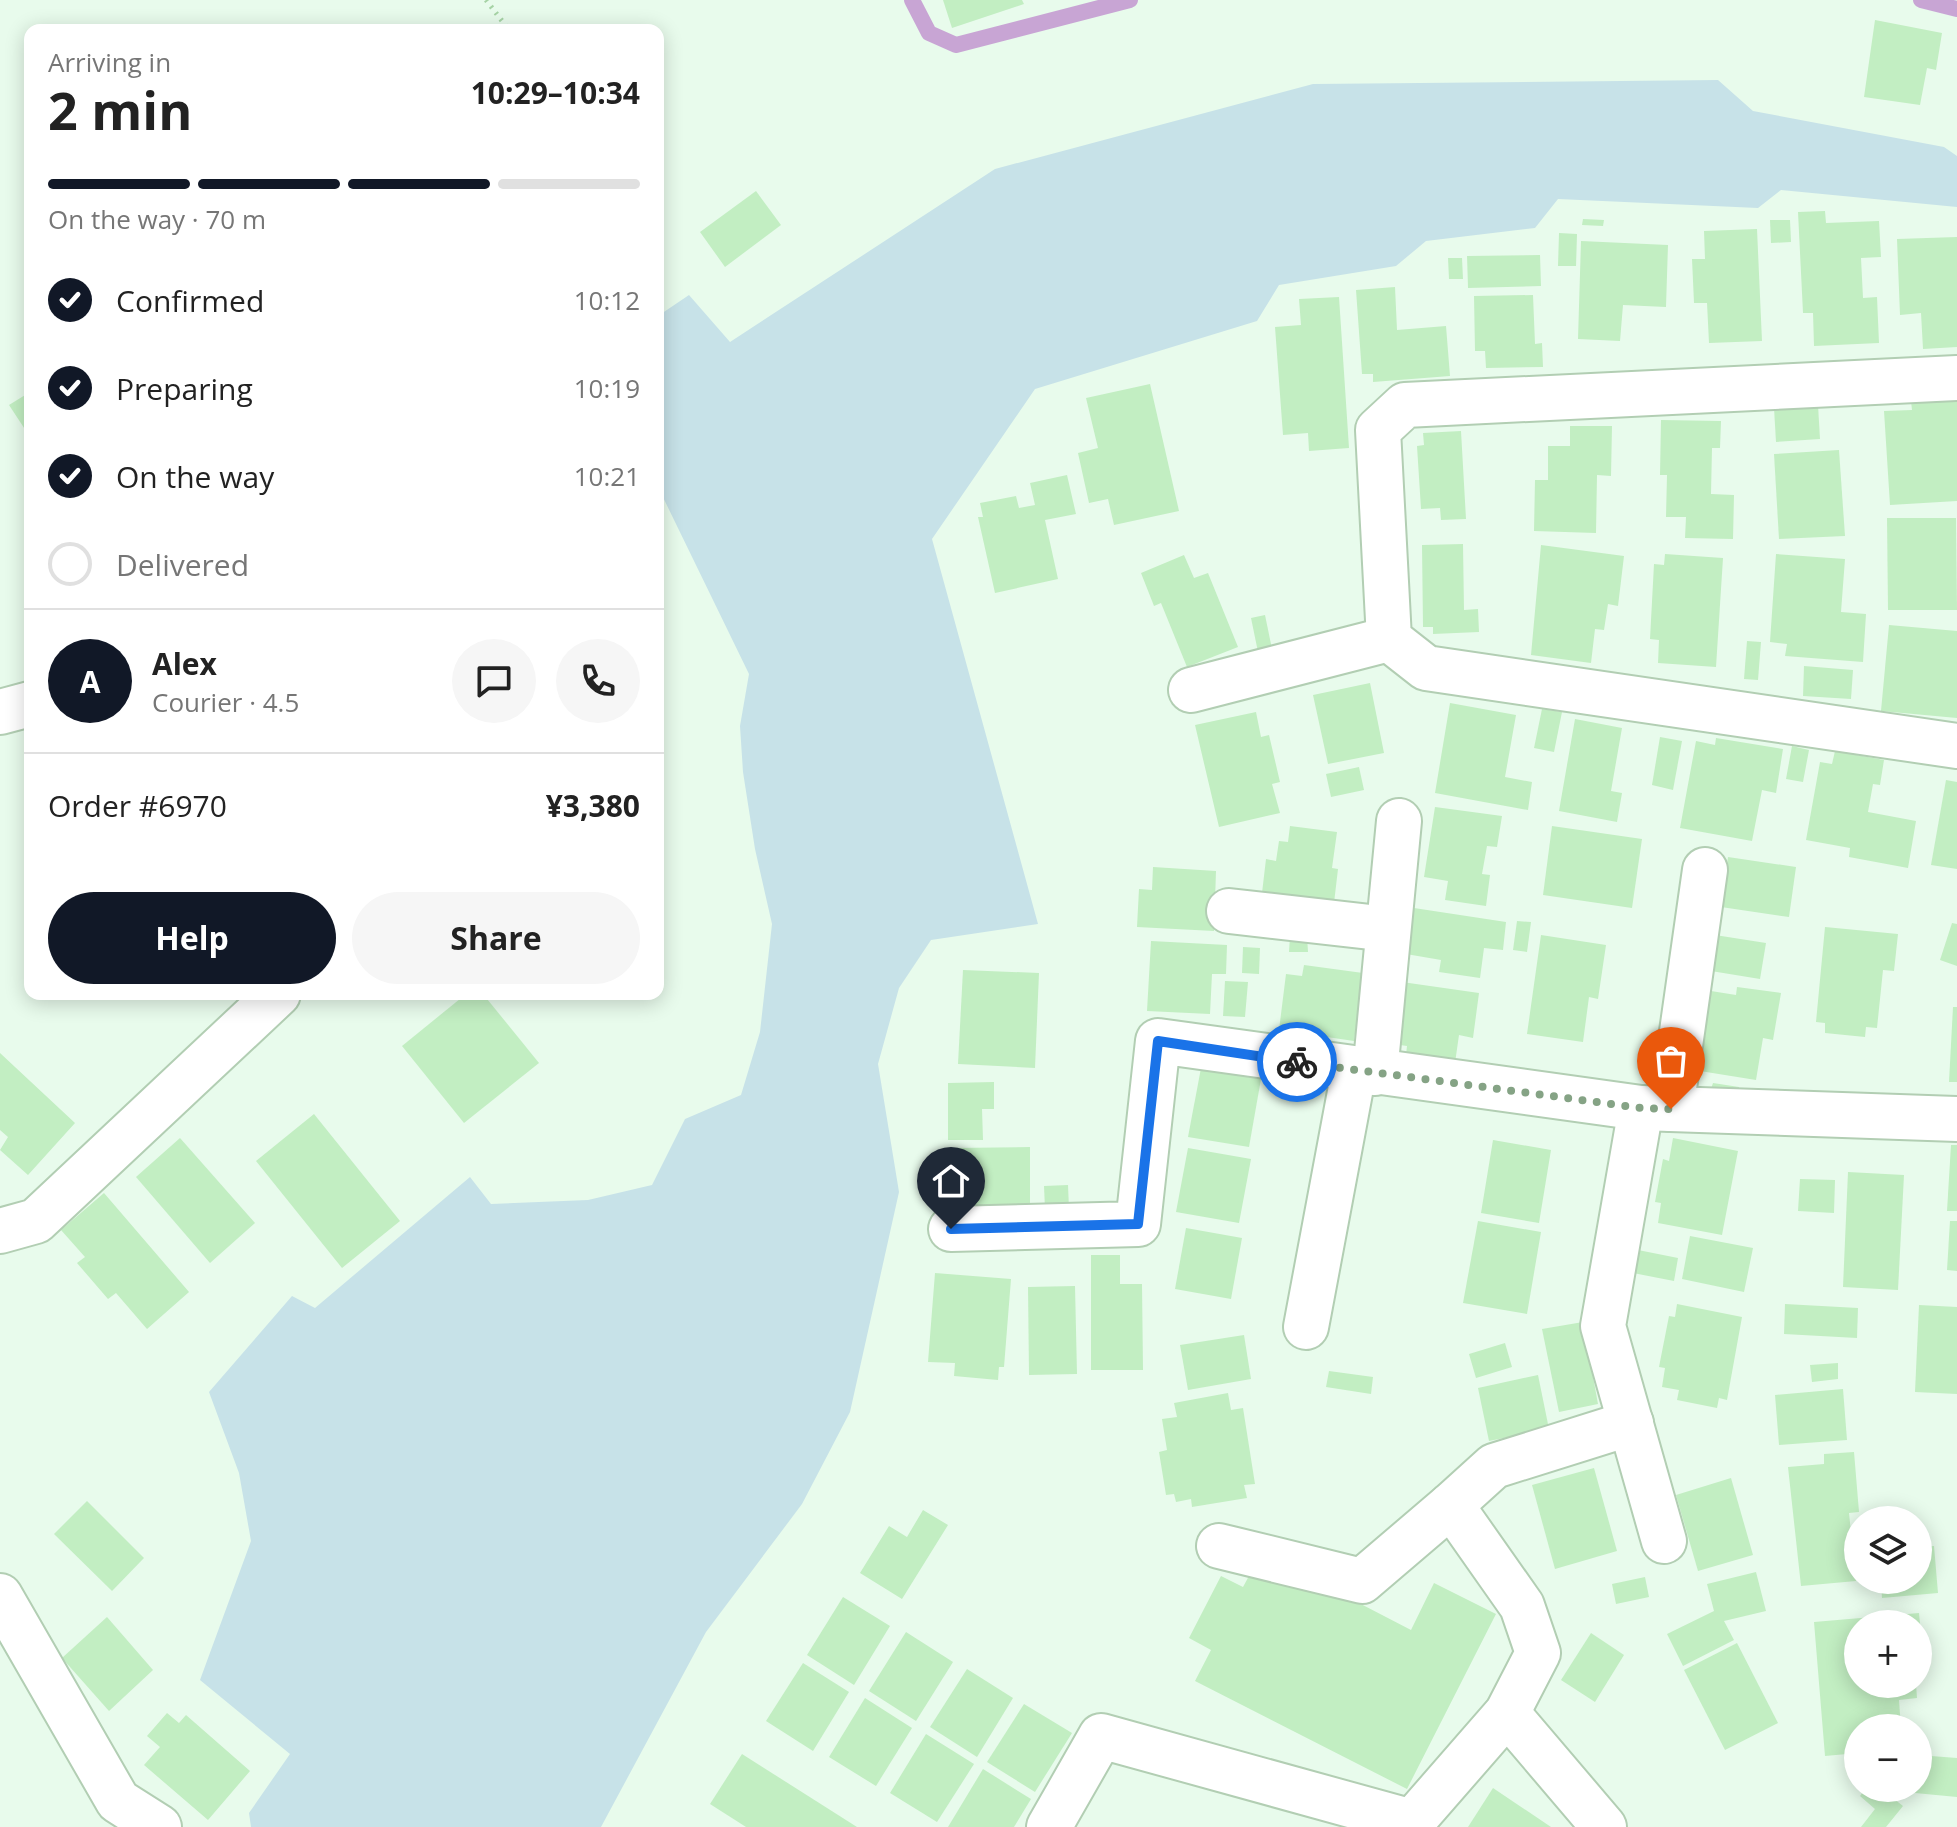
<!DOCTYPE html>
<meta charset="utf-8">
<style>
body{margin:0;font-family:"Open Sans",sans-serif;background:#f6f6f6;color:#222;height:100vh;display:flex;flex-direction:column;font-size:30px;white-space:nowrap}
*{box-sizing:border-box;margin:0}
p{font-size:26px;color:#767676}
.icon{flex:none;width:44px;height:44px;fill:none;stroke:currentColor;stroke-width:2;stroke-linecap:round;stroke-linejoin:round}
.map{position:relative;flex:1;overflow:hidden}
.panel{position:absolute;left:24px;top:24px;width:640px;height:976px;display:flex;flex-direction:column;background:#fff;border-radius:16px;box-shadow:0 4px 20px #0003}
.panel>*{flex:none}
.buttons{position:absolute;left:1844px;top:1506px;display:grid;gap:16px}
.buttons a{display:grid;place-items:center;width:88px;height:88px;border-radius:50%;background:#fff;box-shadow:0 4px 20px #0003;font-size:40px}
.pin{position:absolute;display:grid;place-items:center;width:68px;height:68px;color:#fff;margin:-82px -34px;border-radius:50% 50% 50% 0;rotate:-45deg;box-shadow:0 0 8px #0007}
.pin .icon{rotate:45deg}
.courier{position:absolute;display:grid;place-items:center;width:80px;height:80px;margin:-40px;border:6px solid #1a73e8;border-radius:50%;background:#fff;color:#222;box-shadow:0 2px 10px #0007}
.overview em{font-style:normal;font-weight:700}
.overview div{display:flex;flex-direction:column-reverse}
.overview{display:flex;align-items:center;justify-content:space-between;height:136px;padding:0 24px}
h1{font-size:52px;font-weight:700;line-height:60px}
.bar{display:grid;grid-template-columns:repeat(4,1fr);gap:12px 8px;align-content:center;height:96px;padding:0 24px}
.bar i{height:10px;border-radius:6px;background:#e0e0e0}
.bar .selected{background:#111827}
.bar p{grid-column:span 4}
.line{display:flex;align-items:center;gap:20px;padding:0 24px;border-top:2px solid #e0e0e0}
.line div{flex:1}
.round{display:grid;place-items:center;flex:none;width:84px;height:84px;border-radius:42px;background:#f6f6f6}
ol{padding:0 24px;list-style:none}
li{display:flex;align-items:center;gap:24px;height:88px}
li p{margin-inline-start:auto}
li .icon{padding:8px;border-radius:50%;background:#111827;color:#fff;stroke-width:4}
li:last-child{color:#767676}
li i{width:44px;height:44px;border:4px solid #e0e0e0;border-radius:50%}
.button{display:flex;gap:16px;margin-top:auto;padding:16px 24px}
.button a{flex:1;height:92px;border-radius:48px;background:#111827;color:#fff;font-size:32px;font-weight:700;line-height:92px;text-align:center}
.button a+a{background:#f6f6f6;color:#222}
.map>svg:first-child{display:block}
.green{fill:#c7e2e8}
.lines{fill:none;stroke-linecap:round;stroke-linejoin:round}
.stream{stroke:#c8a5d4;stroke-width:16}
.building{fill:#c2eec2}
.minor-casing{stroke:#b2ceb3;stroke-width:48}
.path{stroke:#a6d3a5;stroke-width:5;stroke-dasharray:2 6;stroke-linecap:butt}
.minor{stroke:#fff;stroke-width:44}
.done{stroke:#85a385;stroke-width:8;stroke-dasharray:0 14.4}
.route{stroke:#1a73e8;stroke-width:10}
</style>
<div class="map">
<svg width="1957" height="1827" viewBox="0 0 1957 1827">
<rect width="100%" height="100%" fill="#e8fbec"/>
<!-- green -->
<path class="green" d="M1718,80L1753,111L1944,147L1957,156V207L1781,190L1758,208L1558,199L1535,228L1426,241L1396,266L1279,285L1257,321L1035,389L932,539L1038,924L931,940L899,988L878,1064L899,1192L850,1412L802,1504L706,1632L601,1827H251L249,1813L290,1754L200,1680L251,1541L239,1473L209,1392L292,1296L315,1308L470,1177L491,1204L588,1200L652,1185L685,1119L741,1095L760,1032L772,924L755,849L743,772L740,726L749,674L658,487V316L689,295L730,342L995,169L1313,84Z"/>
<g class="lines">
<!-- stream -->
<g class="stream">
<path d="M912,0L929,33L956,45L1130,0"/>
<path d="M1921,0L1957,9"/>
</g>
</g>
<!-- building -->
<g class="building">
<path d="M943,0H1022L1024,4L952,28Z"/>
<path d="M1875,20L1942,33L1936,70L1927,68L1920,105L1864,97Z"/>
<path d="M756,191L781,225L725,267L700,232Z"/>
<path d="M1825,211L1826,223L1879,221L1881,257L1861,258L1863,298L1877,297L1879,343L1814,346L1813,313H1803L1798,212Z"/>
<path d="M1583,219L1604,220L1603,226L1582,225Z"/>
<path d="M1770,220H1790L1791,242L1771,243Z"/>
<path d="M1757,229L1762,341L1709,343L1707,303H1694L1692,259H1705L1704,231Z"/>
<path d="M1559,233L1577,234L1576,266H1558Z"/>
<path d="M1957,237V347L1923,349L1921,313L1900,315L1897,239Z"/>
<path d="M1581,241L1668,245L1666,307L1623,305L1620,341L1578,339Z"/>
<path d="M1540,255L1541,286L1468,288L1467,256Z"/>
<path d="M1448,258H1462L1463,279H1449Z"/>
<path d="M1395,287L1397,330L1446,326L1450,376L1373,382V374H1362L1356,290Z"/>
<path d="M1533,295L1535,344L1542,343L1543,367L1486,368L1485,351H1475L1474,296Z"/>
<path d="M1339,297L1349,448L1309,451L1308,433L1283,435L1275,327L1301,325L1299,299Z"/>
<path d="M1150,384L1179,511L1114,525L1108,499L1089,503L1078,453L1098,448L1086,398Z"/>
<path d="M30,392V437L9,405Z"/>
<path d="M1957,399V501L1890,505L1884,411L1912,410L1911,401Z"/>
<path d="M1818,405L1820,439L1776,442L1774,408Z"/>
<path d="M1661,420L1721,421L1720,448H1712L1711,494L1734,495L1733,539L1685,538L1686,517H1666L1667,475H1660Z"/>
<path d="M1570,426H1612L1611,476L1597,475L1596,533L1534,531L1535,480H1548V446H1570Z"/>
<path d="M1461,431L1466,519L1441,520L1440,508L1421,509L1417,446L1424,445L1423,433Z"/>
<path d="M1839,450L1845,536L1779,539L1774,454Z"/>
<path d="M1067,475L1076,514L1045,520L1058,579L995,593L978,517H983L980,503L1016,496L1019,508L1035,505L1030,483Z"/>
<path d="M1887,518H1956L1957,610H1888Z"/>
<path d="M1463,544L1464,610L1478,609L1479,632L1433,634V627H1423L1422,545Z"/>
<path d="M1541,545L1624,556L1618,606L1608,604L1604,630L1595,629L1591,663L1531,655Z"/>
<path d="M1665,554L1723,558L1716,667L1658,663L1659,640L1650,639L1654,564L1664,565Z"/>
<path d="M1776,554L1845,559L1841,612L1866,614L1863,662L1785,656L1787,644L1770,642Z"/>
<path d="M1184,555L1194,578L1208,573L1238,647L1187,667L1161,603L1154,606L1141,573Z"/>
<path d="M1265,615L1272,649L1258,652L1251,618Z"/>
<path d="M1889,625L1957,631V718L1881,711Z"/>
<path d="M1747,641L1761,642L1758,680L1744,679Z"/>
<path d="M1804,666L1853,670L1851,699L1803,696Z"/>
<path d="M1370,683L1384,753L1328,764L1313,695Z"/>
<path d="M1450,703L1516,715L1505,777L1532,782L1528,810L1435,793Z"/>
<path d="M1542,709L1562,712L1554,752L1534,748Z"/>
<path d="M1256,712L1261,737L1269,735L1280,782L1272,784L1280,813L1219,827L1195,725Z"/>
<path d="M1575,719L1622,728L1611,791L1622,793L1617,822L1559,811Z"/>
<path d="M1660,737L1682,741L1673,790L1652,785Z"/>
<path d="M1716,738L1783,749L1776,793L1762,790L1752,841L1680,828L1696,741L1715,745Z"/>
<path d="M1792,746L1809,750L1803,782L1786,779Z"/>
<path d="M1835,751L1884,760L1880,785L1873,784L1868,812L1916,821L1908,868L1849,857L1850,848L1806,840L1820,762L1832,764Z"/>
<path d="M1359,767L1364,790L1331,797L1326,774Z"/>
<path d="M1946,780L1957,782V869L1931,865Z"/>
<path d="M1435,807L1502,816L1497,847L1487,846L1482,874L1490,875L1486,906L1445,900L1448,881L1424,877Z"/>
<path d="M1290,826L1337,832L1332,868L1338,869L1334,903L1262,893L1266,859L1276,861L1279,841L1288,842Z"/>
<path d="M1552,826L1642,839L1632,908L1543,895Z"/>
<path d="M1728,857L1796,867L1789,917L1721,907Z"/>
<path d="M1153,867L1216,871L1214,931L1137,927L1139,889L1152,890Z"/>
<path d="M1414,908L1506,922L1503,950L1484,948L1480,978L1439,972L1441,960L1406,954Z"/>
<path d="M1517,921L1531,922L1527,952L1513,950Z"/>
<path d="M1952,923L1957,924V966L1940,960Z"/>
<path d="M1825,927L1898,934L1894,971L1883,970L1877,1028L1866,1027L1865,1037L1825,1033V1023L1816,1022Z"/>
<path d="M1541,935L1606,945L1598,999L1589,997L1583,1042L1527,1034Z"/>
<path d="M1715,935L1766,943L1760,979L1711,971Z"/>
<path d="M1290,936H1307L1308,952H1289Z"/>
<path d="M1151,941L1227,945L1226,974H1212L1210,1014L1147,1011Z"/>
<path d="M1243,947L1260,948L1259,974L1242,973Z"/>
<path d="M1304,965L1363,973L1354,1041L1279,1030L1286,974L1302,976Z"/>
<path d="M963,970L1039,973L1035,1068L958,1064Z"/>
<path d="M1225,981L1248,982L1245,1017L1223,1016Z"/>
<path d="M1402,982L1479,993L1473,1038L1459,1035L1455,1063L1406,1055L1407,1046L1393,1044Z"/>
<path d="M1737,987L1781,993L1773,1040L1763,1038L1756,1080L1700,1071L1711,991L1736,995Z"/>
<path d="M466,994H483L539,1063L464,1123L402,1046Z"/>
<path d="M1953,1007H1957V1082H1949Z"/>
<path d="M0,1053L75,1123L28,1175L0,1150L8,1137L0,1130Z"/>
<path d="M1201,1068L1261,1079L1249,1147L1188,1137Z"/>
<path d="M994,1082V1109H982L983,1140H948V1083Z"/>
<path d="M1713,1083L1739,1087V1093L1711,1089Z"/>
<path d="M314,1114L400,1221L342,1268L256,1161Z"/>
<path d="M180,1138L255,1223L210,1263L136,1177Z"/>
<path d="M1673,1138L1738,1151L1722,1235L1658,1223L1661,1203L1655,1202L1663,1159L1669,1161Z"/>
<path d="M1493,1140L1551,1150L1539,1223L1481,1213Z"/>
<path d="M1951,1145H1957V1211H1947Z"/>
<path d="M1030,1147V1206L954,1207L953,1148Z"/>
<path d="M1188,1148L1251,1159L1239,1223L1176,1212Z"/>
<path d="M1848,1172L1904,1175L1898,1290L1843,1287Z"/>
<path d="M1800,1179L1835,1180L1834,1213L1798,1211Z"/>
<path d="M1068,1185L1069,1209H1045L1044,1186Z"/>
<path d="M104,1193L189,1292L147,1329L116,1293L108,1299L77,1263L85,1257L61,1230Z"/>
<path d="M1478,1221L1541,1232L1527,1314L1463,1303Z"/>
<path d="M1950,1221H1957V1271L1947,1270Z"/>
<path d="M1186,1228L1242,1238L1231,1299L1175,1289Z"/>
<path d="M1690,1236L1753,1248L1744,1292L1682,1279Z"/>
<path d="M1638,1250L1678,1258L1674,1281L1633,1273Z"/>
<path d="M1091,1255H1120V1284H1142L1143,1370H1091Z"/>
<path d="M935,1273L1011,1279L1004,1367H999L998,1380L954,1376L955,1363L928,1362Z"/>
<path d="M1075,1286L1077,1374L1029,1375L1028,1287Z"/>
<path d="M1677,1304L1742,1317L1727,1400L1719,1398L1717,1408L1677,1400L1679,1390L1662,1387L1665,1368L1659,1367L1669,1316L1675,1317Z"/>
<path d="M1785,1304L1858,1308L1857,1338L1784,1334Z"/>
<path d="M1919,1305L1957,1307V1394L1915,1392Z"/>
<path d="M1583,1322L1598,1404L1559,1412L1542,1329Z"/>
<path d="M1244,1335L1251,1379L1188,1390L1180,1345Z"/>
<path d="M1505,1343L1512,1367L1476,1378L1469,1354Z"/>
<path d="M1838,1363V1379L1812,1382L1810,1365Z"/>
<path d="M1329,1371L1373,1377L1371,1394L1326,1387Z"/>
<path d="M1538,1375L1549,1429L1489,1441L1478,1388Z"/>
<path d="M1843,1389L1847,1440L1779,1445L1775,1395Z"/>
<path d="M1228,1393L1231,1410L1243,1408L1255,1484L1244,1485L1247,1498L1192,1507L1191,1499L1176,1502L1174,1494L1166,1495L1159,1452L1167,1450L1162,1419L1177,1417L1174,1403Z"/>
<path d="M1854,1452L1859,1512L1849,1513L1856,1581L1801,1586L1788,1467L1824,1464V1454Z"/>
<path d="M1594,1468L1617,1551L1555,1569L1532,1485Z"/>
<path d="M1731,1478L1753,1555L1698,1571L1676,1495Z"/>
<path d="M87,1501L144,1558L112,1591L54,1534Z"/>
<path d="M923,1510L948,1525L902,1599L860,1573L889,1526L907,1537Z"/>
<path d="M1934,1546L1938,1593L1882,1598L1881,1580H1918V1547Z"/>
<path d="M1256,1563L1303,1574L1411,1630L1434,1583L1496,1614L1407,1789L1195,1681L1211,1650L1189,1638L1221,1576L1243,1587Z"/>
<path d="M1756,1572L1766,1611L1724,1621L1734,1640L1683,1666L1667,1634L1714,1611L1707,1584Z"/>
<path d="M1645,1577L1649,1597L1616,1604L1612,1584Z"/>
<path d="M843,1597L890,1626L854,1685L807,1655Z"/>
<path d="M1919,1613L1925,1676L1918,1677V1624H1858V1684H1916L1917,1698L1899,1700L1901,1728H1858V1753L1825,1756L1814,1622Z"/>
<path d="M107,1617L153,1670L109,1711L62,1658Z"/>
<path d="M906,1632L953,1662L916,1721L869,1691Z"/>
<path d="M1591,1633L1624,1655L1595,1702L1561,1680Z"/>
<path d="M1737,1643L1778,1723L1725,1750L1684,1670Z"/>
<path d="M803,1663L849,1692L813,1751L766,1721Z"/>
<path d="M967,1669L1013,1698L977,1757L930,1727Z"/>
<path d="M865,1698L912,1728L876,1786L829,1757Z"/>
<path d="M1024,1704L1072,1733L1035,1792L987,1762Z"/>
<path d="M167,1713L179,1723L186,1715L250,1771L208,1820L144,1765L160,1747L147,1736Z"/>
<path d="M926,1734L974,1764L937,1822L890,1793Z"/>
<path d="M742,1754L857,1827H746L710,1804Z"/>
<path d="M1918,1755L1957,1758V1797L1915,1793Z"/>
<path d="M983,1769L1031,1799L1014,1827H948Z"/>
<path d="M1493,1788L1551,1827H1468Z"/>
<path d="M1866,1788H1895L1889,1795L1903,1806L1886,1827H1861L1875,1809L1860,1796Z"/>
</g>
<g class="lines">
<!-- minor casing -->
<g class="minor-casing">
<g id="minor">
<path d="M1957,378L1405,405L1378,430L1389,639L1426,668L1957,746"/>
<path d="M1191,690L1389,639"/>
<path d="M0,712L30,704"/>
<path d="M1229,911L1388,929"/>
<path d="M1375,1073L1399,821"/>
<path d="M1641,1108L1603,1326L1664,1541"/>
<path d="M1671,1109L1705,870"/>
<path d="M951,1229L1138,1224L1158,1041L1641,1108L1957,1119"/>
<path d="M0,1231L36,1221L278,994"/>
<path d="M1306,1327L1354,1071"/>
<path d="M1219,1546L1362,1581L1451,1505"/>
<path d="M0,1596L118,1801L159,1827"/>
<path d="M1507,1713L1604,1827"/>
<path d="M1049,1827L1101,1736L1412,1822L1507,1713L1538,1653L1522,1606L1451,1505L1494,1466L1631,1423"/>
</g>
</g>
<!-- path -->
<path class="path" d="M486,0L509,30"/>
<!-- minor -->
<use href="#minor" class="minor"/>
</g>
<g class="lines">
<!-- done -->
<path class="done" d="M1297,1062L1641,1108L1671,1109"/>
<!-- route -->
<path class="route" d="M951,1229L1138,1224L1158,1041L1297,1062"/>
</g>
</svg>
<div class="buttons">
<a><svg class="icon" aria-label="layers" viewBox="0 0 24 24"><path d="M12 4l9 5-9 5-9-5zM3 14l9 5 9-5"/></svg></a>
<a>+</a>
<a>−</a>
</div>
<div class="pin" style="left:1671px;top:1109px;background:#ea580c"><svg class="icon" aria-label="bag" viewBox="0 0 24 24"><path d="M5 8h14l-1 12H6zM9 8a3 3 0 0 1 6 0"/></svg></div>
<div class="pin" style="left:951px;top:1229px;background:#1f2937"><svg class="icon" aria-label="home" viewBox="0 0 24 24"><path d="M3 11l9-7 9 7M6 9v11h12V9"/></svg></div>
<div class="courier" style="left:1297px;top:1062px"><svg class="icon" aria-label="bike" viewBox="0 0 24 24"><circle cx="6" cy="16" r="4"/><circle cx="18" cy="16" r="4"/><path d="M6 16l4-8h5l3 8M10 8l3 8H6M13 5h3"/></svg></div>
<section class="panel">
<div class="overview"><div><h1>2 min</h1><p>Arriving in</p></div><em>10:29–10:34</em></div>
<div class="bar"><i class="selected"></i><i class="selected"></i><i class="selected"></i><i></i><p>On the way · 70 m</p></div>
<ol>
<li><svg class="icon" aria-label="check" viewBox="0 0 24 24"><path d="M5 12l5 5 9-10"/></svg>Confirmed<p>10:12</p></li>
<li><svg class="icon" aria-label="check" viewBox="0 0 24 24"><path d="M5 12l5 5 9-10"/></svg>Preparing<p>10:19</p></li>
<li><svg class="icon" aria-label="check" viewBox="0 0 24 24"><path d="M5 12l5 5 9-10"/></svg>On the way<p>10:21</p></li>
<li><i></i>Delivered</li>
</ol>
<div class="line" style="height:144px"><b class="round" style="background:#111827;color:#fff">A</b><div><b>Alex</b><p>Courier · 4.5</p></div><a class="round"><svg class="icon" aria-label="chat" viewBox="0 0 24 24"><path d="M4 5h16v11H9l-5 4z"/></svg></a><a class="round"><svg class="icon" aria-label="phone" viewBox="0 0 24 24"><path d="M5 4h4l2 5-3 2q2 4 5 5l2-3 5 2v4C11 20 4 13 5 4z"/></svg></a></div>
<div class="line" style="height:104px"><div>Order #6970</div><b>¥3,380</b></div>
<div class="button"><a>Help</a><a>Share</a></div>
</section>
</div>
